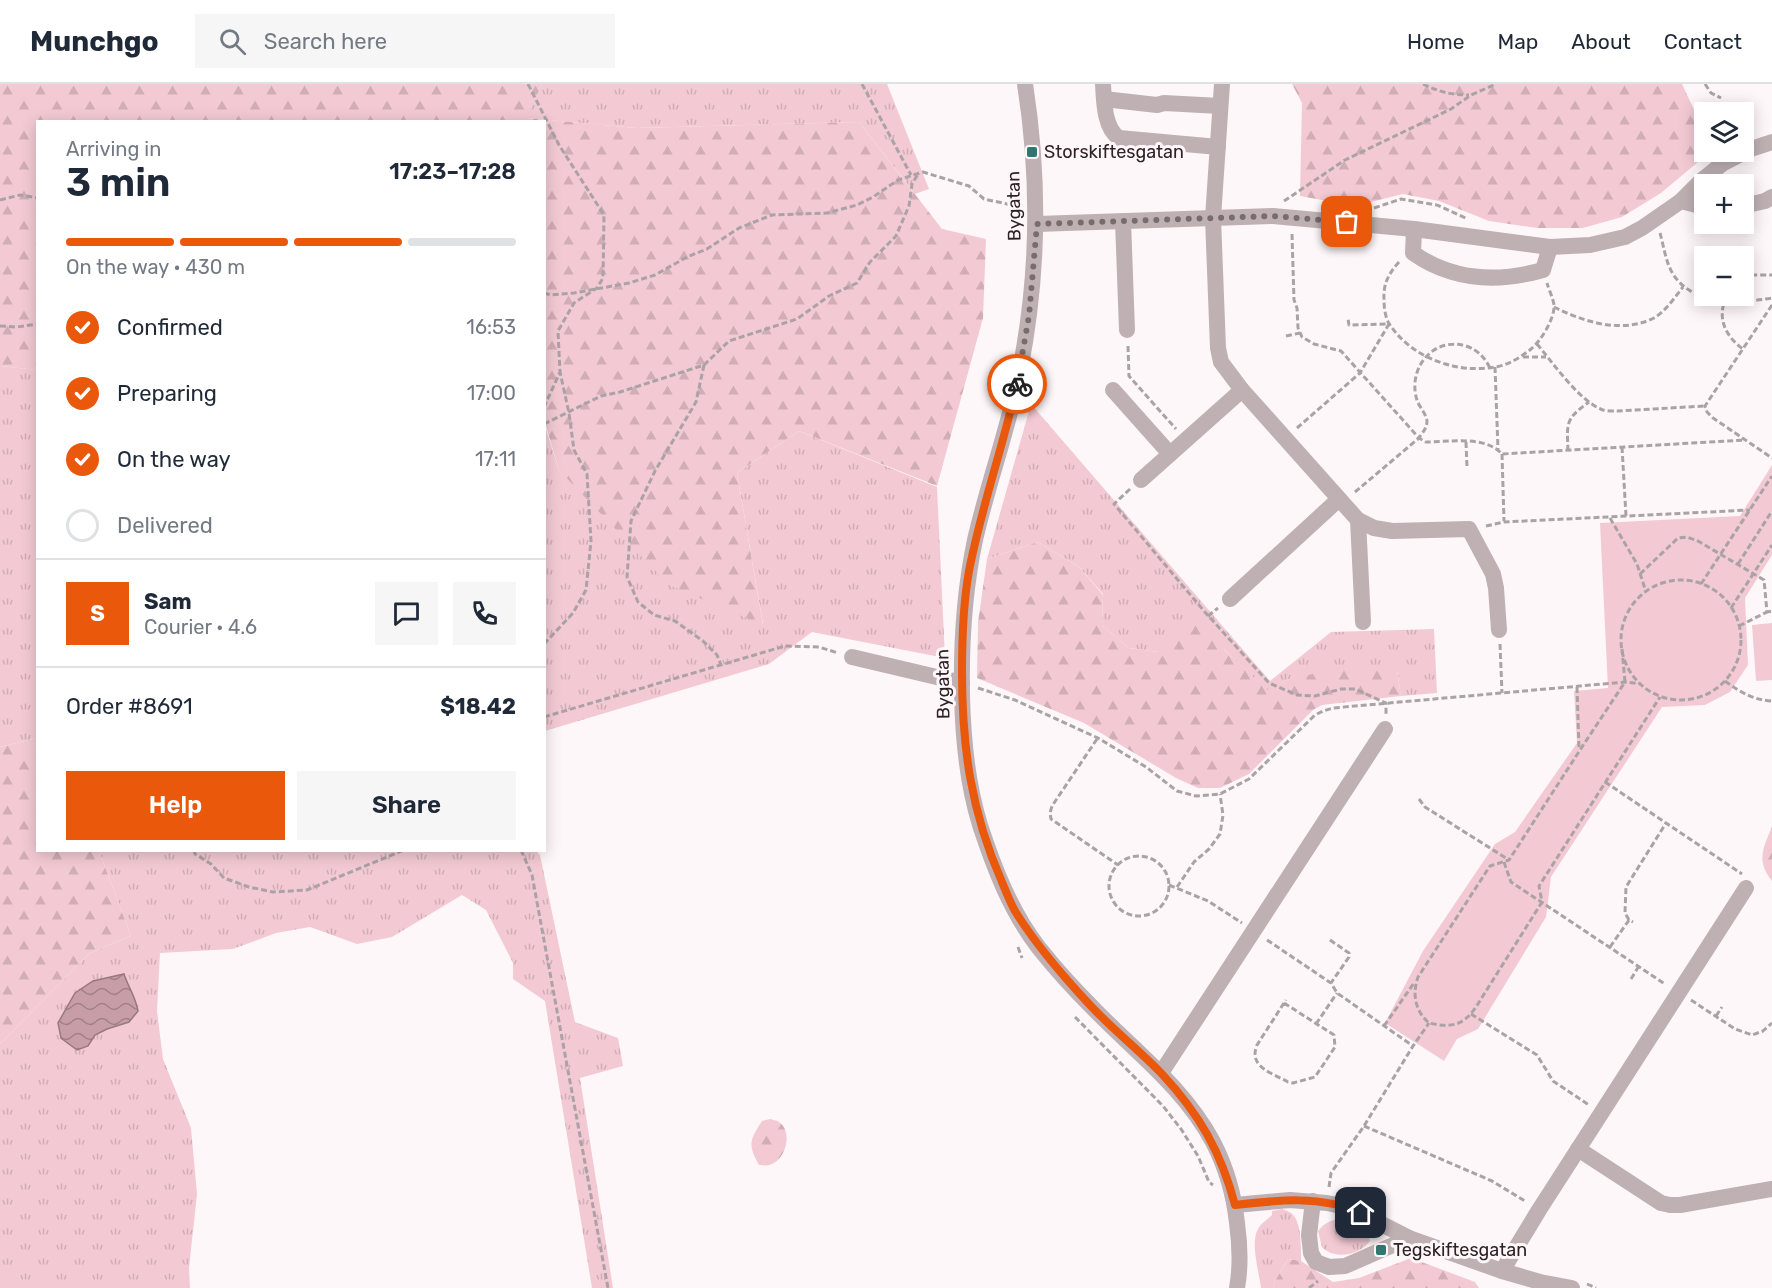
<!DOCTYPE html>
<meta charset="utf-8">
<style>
body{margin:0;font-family:Rubik,sans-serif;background:#f6f6f7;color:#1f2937;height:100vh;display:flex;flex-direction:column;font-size:22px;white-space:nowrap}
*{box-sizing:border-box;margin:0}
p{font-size:20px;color:#747a83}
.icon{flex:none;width:33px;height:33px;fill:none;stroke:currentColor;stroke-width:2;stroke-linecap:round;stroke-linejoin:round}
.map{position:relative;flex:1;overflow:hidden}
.panel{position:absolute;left:36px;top:36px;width:510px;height:732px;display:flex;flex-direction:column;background:#fff;border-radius:0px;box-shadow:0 3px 15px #0003}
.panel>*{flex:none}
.fabs{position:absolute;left:1694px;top:18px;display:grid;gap:12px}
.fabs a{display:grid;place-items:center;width:60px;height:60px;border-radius:0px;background:#fff;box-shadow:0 3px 15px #0003;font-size:30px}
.pin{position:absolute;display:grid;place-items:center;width:51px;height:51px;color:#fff;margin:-26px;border-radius:12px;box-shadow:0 3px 9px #0006}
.courier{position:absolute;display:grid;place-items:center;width:60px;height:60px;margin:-30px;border:4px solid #ea580c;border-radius:50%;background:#fff;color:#222;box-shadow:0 2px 8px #0007}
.headline em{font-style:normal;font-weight:600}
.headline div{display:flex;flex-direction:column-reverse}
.headline{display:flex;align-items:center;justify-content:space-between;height:102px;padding:0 30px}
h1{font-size:39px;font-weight:600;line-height:45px}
.bar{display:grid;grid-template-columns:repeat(4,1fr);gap:9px 6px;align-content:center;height:72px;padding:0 30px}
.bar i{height:8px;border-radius:4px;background:#e0e1e3}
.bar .active{background:#ea580c}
.bar p{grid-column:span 4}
.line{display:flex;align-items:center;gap:15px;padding:0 30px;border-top:2px solid #e0e1e3}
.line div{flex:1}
.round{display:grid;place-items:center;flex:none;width:63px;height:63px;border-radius:0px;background:#f6f6f7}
ol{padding:0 30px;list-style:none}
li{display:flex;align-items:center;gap:18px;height:66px}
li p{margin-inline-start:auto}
li .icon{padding:6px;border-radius:50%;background:#ea580c;color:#fff;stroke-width:4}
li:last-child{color:#747a83}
li i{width:33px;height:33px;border:3px solid #e0e1e3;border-radius:50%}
.primary-button{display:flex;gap:12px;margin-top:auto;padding:12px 30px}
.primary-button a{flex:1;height:69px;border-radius:0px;background:#ea580c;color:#fff;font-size:24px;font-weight:600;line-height:69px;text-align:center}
.primary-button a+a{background:#f6f6f7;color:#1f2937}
header{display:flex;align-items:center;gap:36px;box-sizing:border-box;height:84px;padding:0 30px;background:#fff;border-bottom:2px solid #e0e1e3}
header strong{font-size:28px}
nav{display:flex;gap:33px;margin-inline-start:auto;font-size:21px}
.search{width:420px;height:54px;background:#f6f6f7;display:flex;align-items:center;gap:15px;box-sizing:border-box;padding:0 21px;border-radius:0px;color:#747a83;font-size:22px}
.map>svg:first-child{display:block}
.grass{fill:url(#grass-tufts)}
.forest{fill:url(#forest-firs)}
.park{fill:#f3cad4}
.water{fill:url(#water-waves);stroke:#997981;stroke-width:1.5}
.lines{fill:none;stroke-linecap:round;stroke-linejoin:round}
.path{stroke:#aba2a5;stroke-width:3;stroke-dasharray:6 3;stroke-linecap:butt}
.minor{stroke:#bfb0b4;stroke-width:16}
.done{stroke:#776d6f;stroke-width:6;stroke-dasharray:0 10.8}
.route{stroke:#ea580c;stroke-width:8}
.poi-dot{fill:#2f7770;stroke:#fef7f9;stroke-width:2}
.labels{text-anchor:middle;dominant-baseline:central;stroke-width:6;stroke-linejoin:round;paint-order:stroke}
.poi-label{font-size:18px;fill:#2e2225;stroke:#fef7f9;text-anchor:start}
.street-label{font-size:18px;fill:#2e2225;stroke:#fef7f9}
</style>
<header>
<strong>Munchgo</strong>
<div class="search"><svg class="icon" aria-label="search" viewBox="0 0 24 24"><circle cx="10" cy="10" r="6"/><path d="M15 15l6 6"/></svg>Search here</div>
<nav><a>Home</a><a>Map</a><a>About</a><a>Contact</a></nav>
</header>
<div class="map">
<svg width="1772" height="1204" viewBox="0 0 1772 1204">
<defs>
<pattern id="grass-tufts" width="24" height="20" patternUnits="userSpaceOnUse" patternTransform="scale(1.5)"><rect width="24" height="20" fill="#f3cad4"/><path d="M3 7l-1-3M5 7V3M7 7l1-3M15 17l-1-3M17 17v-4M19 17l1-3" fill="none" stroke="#d1adb6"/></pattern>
<pattern id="forest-firs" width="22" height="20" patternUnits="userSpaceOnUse" patternTransform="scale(1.5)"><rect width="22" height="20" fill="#f3cad4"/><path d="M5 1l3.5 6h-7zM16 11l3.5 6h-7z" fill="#d1adb6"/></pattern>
<pattern id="water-waves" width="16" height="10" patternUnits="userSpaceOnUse" patternTransform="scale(1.5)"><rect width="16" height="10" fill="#c79ea8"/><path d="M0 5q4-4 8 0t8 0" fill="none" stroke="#a28089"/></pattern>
</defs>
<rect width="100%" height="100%" fill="#fef7f9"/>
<!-- grass -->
<g class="grass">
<path d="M542,0H887L929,105L915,110L859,38L637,44L525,34Z"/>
<path d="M0,282L38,286L37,654L0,663Z"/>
<path d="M1031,320L1270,597L1331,548L1434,545L1437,609L1401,612L1397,586L1289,595L1267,607L1224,565L1158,568L1129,564L1102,541L1103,510L1079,483L1038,458L987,475Z"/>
<path d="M544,339L559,386L763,540L737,389L799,347L937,403L945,574L812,548L769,580L545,647Z"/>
<path d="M99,767H536L540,771L575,938L618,954L623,982L580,994L613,1204H592L545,917L513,895V879L486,826L462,811L392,853L357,860L310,843L276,849L233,865L160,869L157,927L163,975L191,1044L197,1110L189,1184L190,1204H0V960L90,869L131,852Z"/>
<path d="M1282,1125C1285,1126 1288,1127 1291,1129C1302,1137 1301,1164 1301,1177L1288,1175L1275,1197L1273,1204H1261C1259,1188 1250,1159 1258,1145C1261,1139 1267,1136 1272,1131V1127Z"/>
<path d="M1345,1134L1366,1144L1370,1157C1359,1172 1334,1176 1322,1163L1318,1147C1325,1138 1333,1135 1345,1134Z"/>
</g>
<!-- forest -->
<g class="forest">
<path d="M0,0H542L526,34L637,44L859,38L942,145L986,155L983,234L937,402L799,347L737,389L763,541L669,501L559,386L545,339L544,38H38L37,286L0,282Z"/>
<path d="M1292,0H1682L1704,47V68H1710L1661,109L1622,133L1583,144H1537L1489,137L1439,117L1403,110L1355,122L1300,112L1302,19Z"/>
<path d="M1038,458L1079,483L1103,511L1102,541L1129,564L1158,568L1188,531L1267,606L1289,595L1350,582L1397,586L1401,612L1322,621L1313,626L1249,690L1220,704H1198L1176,694L1084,639L977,594L978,538L987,475Z"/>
<path d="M37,654L38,766L99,767L131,852L90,869L0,960V663Z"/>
<path d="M1772,743V797C1756,777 1763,764 1772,743Z"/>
<path d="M770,1035C773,1036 776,1036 779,1038C794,1048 785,1078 769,1081C766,1082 763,1081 759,1081C748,1061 749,1057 762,1037Z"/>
<path d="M1411,1174L1475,1198L1479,1204H1273L1275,1197L1288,1175L1301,1177L1333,1198L1359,1194Z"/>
</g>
<!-- park -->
<g class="park">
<path d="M1772,381V471L1745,514L1748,581L1730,608L1705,621L1662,623L1551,793L1546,833L1478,945L1457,955L1444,977L1385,939L1423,867L1495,760L1515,748L1577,659L1574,607L1608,604L1600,439L1740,432Z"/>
<path d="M1772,539V596L1756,597L1752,541Z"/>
</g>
<!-- water -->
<path class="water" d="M124,890C129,905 135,911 138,927L129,938L107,945L95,951L88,962L77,966L61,954L58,939L75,909L93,897Z"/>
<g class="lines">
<!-- path -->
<g class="path">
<path d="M528,0L559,61L604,131L603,194L597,204L574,219L558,247L560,288L544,323"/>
<path d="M862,0L911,91"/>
<path d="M1423,0C1439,8 1452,11 1469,11"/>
<path d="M1705,0L1711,9L1721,14"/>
<path d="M0,116L20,111L38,114"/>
<path d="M1284,117L1345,76L1451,25L1471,11L1496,0"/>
<path d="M1374,124L1401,115L1437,121L1468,135"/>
<path d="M1660,149C1664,163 1666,181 1675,193C1696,222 1742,219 1772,214"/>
<path d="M1292,150L1294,216L1297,224L1298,244L1302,253L1314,260L1341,267L1419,354L1426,358C1448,358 1485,351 1502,370L1745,356"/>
<path d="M1399,178C1389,189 1383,200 1384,215C1384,223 1385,234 1390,241C1412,274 1457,290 1495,283C1509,281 1521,273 1531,265C1541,257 1555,234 1554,221C1553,214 1549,206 1547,199"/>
<path d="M1743,195L1753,191H1772"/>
<path d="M544,209L551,211L574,209L629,199L655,191L687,173L707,165L739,144L772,131L827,129L857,121L873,113L898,96L923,88L969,102L984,115L1021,123"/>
<path d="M1727,212C1716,233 1725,252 1743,265"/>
<path d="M1772,221L1705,322L1707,328L1713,334L1772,374"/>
<path d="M1554,223C1584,238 1622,250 1654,234C1666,227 1675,213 1683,203"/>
<path d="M0,242L17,243L38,240"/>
<path d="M1286,252L1300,249"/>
<path d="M1537,260C1553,279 1580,318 1603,326C1607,327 1613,327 1617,327L1705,322"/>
<path d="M1128,262L1129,292L1176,345"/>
<path d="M1523,273H1546"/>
<path d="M704,281L696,318L655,387L631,437L627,493L638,518L654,531L675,537L703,557L717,571L721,581"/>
<path d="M1495,283L1498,365"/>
<path d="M544,340L601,312L620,308L704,281L729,257L797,235L829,212L857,199L870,178L896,152L909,122L912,100L918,90"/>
<path d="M1297,344L1360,289L1389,240L1349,241L1348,235"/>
<path d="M1466,358L1467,383"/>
<path d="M1622,363L1626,432"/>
<path d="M1568,367C1567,339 1565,335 1589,318"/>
<path d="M1502,370L1504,437"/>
<path d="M1130,405L1114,420L1204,527L1269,599L1297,611L1315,612L1341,605H1355L1386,619V631"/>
<path d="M1355,408L1419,354C1423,348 1427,344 1427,337C1426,329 1419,323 1417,316C1407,285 1433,252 1466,262C1478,266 1485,274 1490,284"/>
<path d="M1610,434L1637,480L1646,508"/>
<path d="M1486,442L1504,438L1750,426"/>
<path d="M1738,480L1772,427"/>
<path d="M1640,490L1678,454L1687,453L1698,457L1764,496L1767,528L1772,527"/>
<circle cx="1681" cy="556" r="60"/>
<path d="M1701,500L1772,392"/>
<path d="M1731,524L1772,461"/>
<path d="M1208,532L1218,524"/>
<path d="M1739,542L1767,528"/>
<path d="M544,560L573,529L586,506L591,457L587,390L574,366L569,329L560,288"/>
<path d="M1500,560L1502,609"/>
<path d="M1622,565L1625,598L1580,666L1509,776L1490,782L1418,893C1412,910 1415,927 1429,939C1451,944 1463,942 1476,923L1542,818L1539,802L1660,613"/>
<path d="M1725,597C1740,608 1753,616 1772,617"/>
<path d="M1577,603L1579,664"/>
<path d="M978,604L1015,616L1098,654L1146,683L1177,707L1196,712L1220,710L1249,695L1315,631L1323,627L1333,624L1625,598L1641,600"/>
<path d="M544,633L785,562L819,563L838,569"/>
<path d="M1097,655L1052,722L1050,729L1051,735L1118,781"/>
<path d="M1605,698L1742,790"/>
<path d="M1419,715L1425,723L1509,776"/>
<path d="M194,766L195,770L211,780L224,794L249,803L273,808L307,806L404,766"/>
<path d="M521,766L532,791L608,1204"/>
<circle cx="1139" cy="802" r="30"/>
<path d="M1504,778L1511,798L1665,900"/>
<path d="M1169,801L1208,817L1242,839"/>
<path d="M1177,803L1194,778L1209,765L1220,750L1223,731L1220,710"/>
<path d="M1629,836L1625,829L1626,803L1666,739"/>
<path d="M1267,856L1331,899L1337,909L1413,962"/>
<path d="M1330,856L1349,869V873L1331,899"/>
<path d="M1018,863L1022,874"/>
<path d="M1610,863L1629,836L1633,838"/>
<path d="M1631,895L1639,882"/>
<path d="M1691,916L1735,945L1752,951L1763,947L1772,939"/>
<path d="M1284,919L1334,951L1335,963L1315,993L1293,999L1288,998C1272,989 1248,983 1257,961L1284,919L1286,916"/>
<path d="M1471,930L1537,971L1553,997L1589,1021"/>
<path d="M1716,932L1722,923"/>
<path d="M1075,933L1163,1022L1181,1045L1198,1072L1209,1098L1213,1101"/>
<path d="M1316,940L1337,909"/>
<path d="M1384,942L1414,899"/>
<path d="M1364,1042L1492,1097L1525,1117"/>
<path d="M1329,1103L1331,1089L1364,1042L1413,962L1429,939"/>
<path d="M1587,1200L1596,1204"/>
<path d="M1309,1204L1318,1197"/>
</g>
<!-- minor -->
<g class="minor">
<path d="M1025,0C1040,96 1039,190 1020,286C1009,343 988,399 975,456C964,508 961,559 962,612C963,655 967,699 980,741C994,784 1011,828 1039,864C1055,884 1073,904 1091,922C1133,966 1184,1003 1213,1058C1226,1083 1234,1111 1237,1139C1240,1161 1241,1182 1237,1204"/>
<path d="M1103,0C1104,17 1104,44 1119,54L1218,63"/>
<path d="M1222,0L1213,134L1218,264L1221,278L1242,306L1358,436L1374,444L1392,447L1469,445L1493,490L1496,504L1499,546"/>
<path d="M1104,15L1157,21L1164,19L1220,22"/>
<path d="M1681,117L1704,123"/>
<path d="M1743,122L1765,117L1772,113"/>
<path d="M1123,137L1127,246"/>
<path d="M1037,140L1273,132L1414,145L1550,163L1590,161L1625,153L1642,144L1681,117L1701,97L1722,80L1751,65L1772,58"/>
<path d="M1414,145L1413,169C1453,197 1497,199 1543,186L1550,163"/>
<path d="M1113,306L1170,370"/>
<path d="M1141,396L1242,306"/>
<path d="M1358,436L1363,538"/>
<path d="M1230,515L1339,415"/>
<path d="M852,573L962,599"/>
<path d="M1161,989L1385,645"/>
<path d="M1578,1065L1661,1119L1670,1121H1680L1772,1105"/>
<path d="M1313,1117L1309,1151L1311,1169L1316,1178L1329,1183L1345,1182L1409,1154"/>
<path d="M1235,1121L1290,1116L1327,1119L1350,1124L1409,1154L1502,1187L1540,1198L1572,1204"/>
<path d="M1502,1187L1539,1126L1746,804"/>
</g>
</g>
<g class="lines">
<!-- done -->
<path class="done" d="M1017,300L1029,232L1037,140L1273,132L1347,138"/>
<!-- route -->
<path class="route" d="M1017,300C1003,363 981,424 969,487C963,520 962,554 962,588C962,663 971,728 1002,798C1006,808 1010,818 1015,827C1036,861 1062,891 1089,920C1112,945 1139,966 1162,990C1200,1031 1221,1068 1235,1121C1278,1116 1321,1111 1361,1129"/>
</g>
<!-- markers -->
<g class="poi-dot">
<rect x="1026" y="62" width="12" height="12" rx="3"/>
<rect x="1375" y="1160" width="12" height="12" rx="3"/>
</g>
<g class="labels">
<!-- poi labels -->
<g class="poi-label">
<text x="1044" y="68">Storskiftesgatan</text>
<text x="1393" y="1166">Tegskiftesgatan</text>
</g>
<!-- street labels -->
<g class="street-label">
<text transform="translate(1014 122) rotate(-91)">Bygatan</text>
<text transform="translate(943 600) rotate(-91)">Bygatan</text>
</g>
</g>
</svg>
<div class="fabs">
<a><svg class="icon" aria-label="layers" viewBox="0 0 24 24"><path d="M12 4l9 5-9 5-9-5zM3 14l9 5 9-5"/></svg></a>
<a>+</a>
<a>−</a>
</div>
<div class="pin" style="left:1347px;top:138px;background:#ea580c"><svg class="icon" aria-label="bag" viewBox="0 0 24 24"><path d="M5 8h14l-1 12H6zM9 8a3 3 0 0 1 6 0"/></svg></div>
<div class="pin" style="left:1361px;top:1129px;background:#1f2937"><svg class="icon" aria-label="home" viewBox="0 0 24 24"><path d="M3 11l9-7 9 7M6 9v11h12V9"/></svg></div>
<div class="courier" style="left:1017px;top:300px"><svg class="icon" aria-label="bike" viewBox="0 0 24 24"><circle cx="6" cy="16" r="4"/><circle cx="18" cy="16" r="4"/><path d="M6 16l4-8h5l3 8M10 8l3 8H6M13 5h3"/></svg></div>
<section class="panel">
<div class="headline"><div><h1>3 min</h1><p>Arriving in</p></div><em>17:23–17:28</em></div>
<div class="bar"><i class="active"></i><i class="active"></i><i class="active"></i><i></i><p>On the way · 430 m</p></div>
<ol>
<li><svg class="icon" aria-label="check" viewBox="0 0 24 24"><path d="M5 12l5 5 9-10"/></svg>Confirmed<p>16:53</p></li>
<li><svg class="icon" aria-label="check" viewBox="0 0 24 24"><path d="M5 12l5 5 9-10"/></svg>Preparing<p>17:00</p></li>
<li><svg class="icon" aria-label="check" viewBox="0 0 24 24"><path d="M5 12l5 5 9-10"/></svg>On the way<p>17:11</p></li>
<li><i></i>Delivered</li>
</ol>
<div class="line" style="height:108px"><b class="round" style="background:#ea580c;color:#fff">S</b><div><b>Sam</b><p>Courier · 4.6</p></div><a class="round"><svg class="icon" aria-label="chat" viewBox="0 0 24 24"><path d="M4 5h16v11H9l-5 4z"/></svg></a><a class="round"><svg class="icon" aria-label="phone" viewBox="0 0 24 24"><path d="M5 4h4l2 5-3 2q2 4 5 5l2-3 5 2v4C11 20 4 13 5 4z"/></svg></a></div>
<div class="line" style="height:78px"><div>Order #8691</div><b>$18.42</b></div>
<div class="primary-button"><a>Help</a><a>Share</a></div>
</section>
</div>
